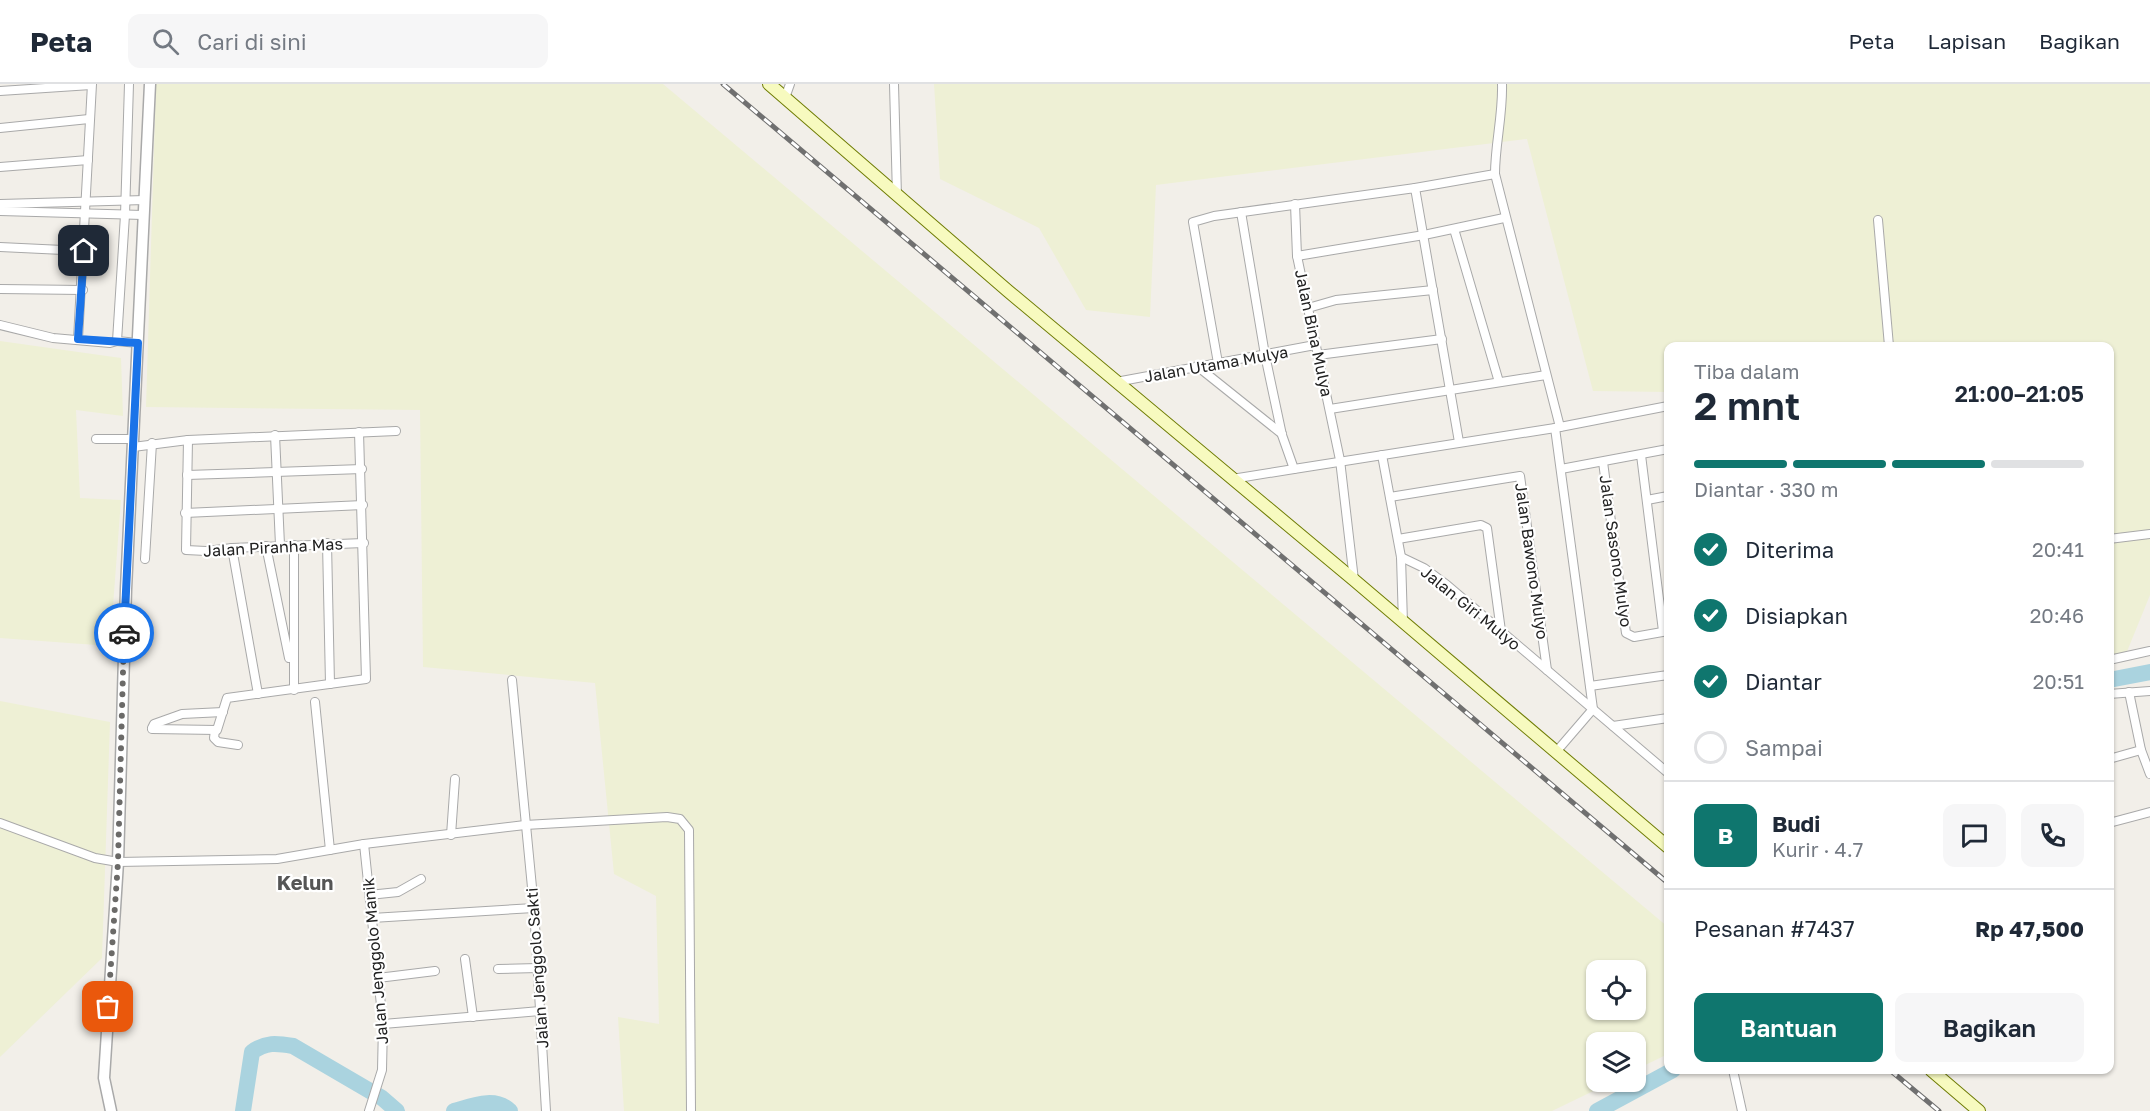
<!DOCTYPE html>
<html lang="id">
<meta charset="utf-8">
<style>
body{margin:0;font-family:"Golos Text",sans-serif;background:#f6f6f7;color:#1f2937;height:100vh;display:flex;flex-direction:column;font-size:22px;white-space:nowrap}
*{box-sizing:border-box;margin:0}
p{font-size:20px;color:#747a83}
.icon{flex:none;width:33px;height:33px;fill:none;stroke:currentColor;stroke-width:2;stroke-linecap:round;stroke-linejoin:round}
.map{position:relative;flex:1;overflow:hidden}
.drawer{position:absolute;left:1664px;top:258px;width:450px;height:732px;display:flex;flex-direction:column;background:#fff;border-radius:12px;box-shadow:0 2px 4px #0004}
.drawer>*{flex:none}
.controls{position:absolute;left:1586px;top:876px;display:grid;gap:12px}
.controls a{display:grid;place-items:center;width:60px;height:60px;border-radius:12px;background:#fff;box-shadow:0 2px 4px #0004;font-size:30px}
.pin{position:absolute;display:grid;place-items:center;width:51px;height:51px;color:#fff;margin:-26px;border-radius:12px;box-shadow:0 3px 9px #0006}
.courier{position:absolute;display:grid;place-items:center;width:60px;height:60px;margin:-30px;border:4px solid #1a73e8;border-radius:50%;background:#fff;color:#222;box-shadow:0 2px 8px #0007}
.headline em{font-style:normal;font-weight:600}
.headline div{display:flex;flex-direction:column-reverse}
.headline{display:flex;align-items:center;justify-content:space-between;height:102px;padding:0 30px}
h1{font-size:39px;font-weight:600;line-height:45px}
.bar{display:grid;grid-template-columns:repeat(4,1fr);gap:9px 6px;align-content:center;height:72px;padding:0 30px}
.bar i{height:8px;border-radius:4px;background:#e0e1e3}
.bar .on{background:#0f766e}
.bar p{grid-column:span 4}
.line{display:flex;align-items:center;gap:15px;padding:0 30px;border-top:2px solid #e0e1e3}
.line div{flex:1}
.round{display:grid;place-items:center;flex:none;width:63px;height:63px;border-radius:12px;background:#f6f6f7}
ol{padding:0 30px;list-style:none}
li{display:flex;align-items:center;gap:18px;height:66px}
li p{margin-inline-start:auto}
li .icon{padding:6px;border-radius:50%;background:#0f766e;color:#fff;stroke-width:4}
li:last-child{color:#747a83}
li i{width:33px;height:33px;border:3px solid #e0e1e3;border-radius:50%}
.action{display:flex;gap:12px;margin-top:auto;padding:12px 30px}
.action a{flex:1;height:69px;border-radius:12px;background:#0f766e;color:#fff;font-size:24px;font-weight:600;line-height:69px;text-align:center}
.action a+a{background:#f6f6f7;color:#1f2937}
header{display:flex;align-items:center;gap:36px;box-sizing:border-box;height:84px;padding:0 30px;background:#fff;border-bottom:2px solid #e0e1e3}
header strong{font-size:28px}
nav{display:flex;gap:33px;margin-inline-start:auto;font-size:21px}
.search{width:420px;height:54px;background:#f6f6f7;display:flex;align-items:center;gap:15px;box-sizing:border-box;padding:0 21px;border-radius:12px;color:#747a83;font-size:22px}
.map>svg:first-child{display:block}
.farmland{fill:#eef0d5;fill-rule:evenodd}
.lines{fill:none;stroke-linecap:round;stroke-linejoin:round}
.river{stroke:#aad3df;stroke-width:16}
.minor-casing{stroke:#a9a9a9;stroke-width:10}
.tertiary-casing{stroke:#a9a9a9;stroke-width:13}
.secondary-casing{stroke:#707d05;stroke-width:14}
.minor{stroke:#fff;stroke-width:8}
.tertiary{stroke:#fff;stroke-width:10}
.secondary{stroke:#f7fabf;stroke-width:12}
.rail-casing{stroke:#707070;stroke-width:5}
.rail{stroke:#fff;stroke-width:3;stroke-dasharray:9;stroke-linecap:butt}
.done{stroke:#6b6a68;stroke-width:6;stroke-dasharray:0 10.8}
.route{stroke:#1a73e8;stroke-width:8}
.labels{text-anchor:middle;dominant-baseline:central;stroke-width:4.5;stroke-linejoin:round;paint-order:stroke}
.street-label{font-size:16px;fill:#222;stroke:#fff}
.quarter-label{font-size:20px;font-weight:bold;fill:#555;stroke:#fff}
</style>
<header>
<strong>Peta</strong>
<div class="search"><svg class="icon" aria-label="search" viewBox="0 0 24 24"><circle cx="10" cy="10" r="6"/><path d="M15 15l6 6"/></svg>Cari di sini</div>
<nav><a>Peta</a><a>Lapisan</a><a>Bagikan</a></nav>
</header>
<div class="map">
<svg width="2150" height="1027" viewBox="0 0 2150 1027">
<rect width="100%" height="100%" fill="#f2efe9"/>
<!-- farmland -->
<g class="farmland">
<path d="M156,0H663L1668,843V970L1635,986V958H1596V998H1612L1552,1027H624L618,933L659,940L656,812L614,790L595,599L423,583L420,326L146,323ZM1596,886H1635V926H1596Z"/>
<path d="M934,0H2150V511L2126,570L2109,573V262H1668V308L1593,307L1527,55L1156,101L1150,233L1086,226L1039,144L940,95Z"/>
<path d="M0,257L121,274L123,332L76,326L80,414L121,416L110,562L0,554Z"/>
<path d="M0,617L110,638L102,874L0,973Z"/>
</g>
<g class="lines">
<!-- river -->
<g class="river">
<path d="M2109,596L2150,588"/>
<path d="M243,1027L252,968C266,958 276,959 293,962L382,1014L397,1027"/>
<path d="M454,1027C472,1022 495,1012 510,1027"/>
<path d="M1597,1027L1673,986"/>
</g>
<!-- minor casing -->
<g class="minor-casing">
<g id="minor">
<path d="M894,0L897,112"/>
<path d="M1502,0C1503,31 1495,60 1495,90L1560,343"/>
<path d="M0,7L91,1"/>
<path d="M785,14L790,0"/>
<path d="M0,44L89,35"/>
<path d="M0,83L88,76"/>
<path d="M1415,104L1495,90"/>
<path d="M0,120L145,116"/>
<path d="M1295,120L1297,172L1340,376L1354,496"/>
<path d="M0,127L143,131"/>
<path d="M1241,128L1265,271L1282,351L1294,385L1555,344L1668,322"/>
<path d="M1878,136L1889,262"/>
<path d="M1454,145L1499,298"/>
<path d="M0,163L84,167"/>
<path d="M1297,172L1424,151L1504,134"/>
<path d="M0,205L83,206"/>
<path d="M1308,224L1336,216L1433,206"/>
<path d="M0,241L53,254L110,259L117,257L125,131L129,0"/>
<path d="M78,255L92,0"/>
<path d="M117,257L138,259"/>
<path d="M1318,271L1442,255"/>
<path d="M1218,279L1193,138L1214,132L1415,104L1459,358"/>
<path d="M1197,282L1282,350"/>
<path d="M1116,298L1315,261"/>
<path d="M1330,325L1546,291"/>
<path d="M1555,344L1593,625L1556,668"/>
<path d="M275,351L280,461"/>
<path d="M96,355H133"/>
<path d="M188,356L186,466L206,467L232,464L364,459"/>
<path d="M133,363L188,356L396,347"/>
<path d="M1382,371L1401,473L1403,539"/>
<path d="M1641,371L1663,547"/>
<path d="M1603,378L1626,549L1634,553L1668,547"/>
<path d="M1561,385L1668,365"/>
<path d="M187,391L362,385"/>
<path d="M1232,395L1294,385"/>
<path d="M1390,413L1520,392L1547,586"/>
<path d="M1647,416L1668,412"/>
<path d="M185,429L363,421"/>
<path d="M1398,455L1481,441L1487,444L1501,547"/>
<path d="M2109,455L2150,450"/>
<path d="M327,459L330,600"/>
<path d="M294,461V606"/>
<path d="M266,462L289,574"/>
<path d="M232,464L258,610"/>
<path d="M1401,473L1424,484L1447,501L1668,689"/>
<path d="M145,475L152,359"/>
<path d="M2109,576L2150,567"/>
<path d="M512,596L534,824L546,1027"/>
<path d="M1590,602L1668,591"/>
<path d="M2129,608L2141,666L2150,690"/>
<path d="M2109,610L2150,607"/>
<path d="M315,618L330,766"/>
<path d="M1613,642L1668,634"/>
<path d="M152,644L154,640L182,630L223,628"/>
<path d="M152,645L217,646L227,614L366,595L359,348"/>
<path d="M215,646L214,654L218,658L238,661"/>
<path d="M2109,675L2141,666"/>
<path d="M0,739L95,774L118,778L277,775L364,760L525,741L667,733L680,735L689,746L691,1027"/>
<path d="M2109,739L2150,728"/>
<path d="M451,751L455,695"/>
<path d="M364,760L383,940L382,986L369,1027"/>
<path d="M369,811L398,808L421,795"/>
<path d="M372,834L534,824"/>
<path d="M465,875L473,933"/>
<path d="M498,885L538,884"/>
<path d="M378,894L435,887"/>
<path d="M383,940L540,927"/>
<path d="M1733,986L1742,1027"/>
</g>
</g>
<!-- tertiary casing -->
<g class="tertiary-casing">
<path id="tertiary" d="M111,1027L104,994L118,778L126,505L150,0"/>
</g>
<!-- secondary casing -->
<g class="secondary-casing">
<g id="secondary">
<path d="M769,0L1008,207L1354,496L1668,763"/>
<path d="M1931,986L1979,1027"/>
</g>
</g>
<!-- minor -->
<use href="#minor" class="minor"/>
<!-- tertiary -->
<use href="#tertiary" class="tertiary"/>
<!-- secondary -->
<use href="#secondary" class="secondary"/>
<!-- rail casing -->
<g class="rail-casing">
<g id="rail">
<path d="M723,0L1668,799"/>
<path d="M1890,986L1939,1027"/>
</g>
</g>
<!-- rail -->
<use href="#rail" class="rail"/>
</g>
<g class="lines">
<!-- done -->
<path class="done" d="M108,923L118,778L124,549"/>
<!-- route -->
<path class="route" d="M84,167L78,255L138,259L124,549"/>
</g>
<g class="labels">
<!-- street labels -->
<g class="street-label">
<text transform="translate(1314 249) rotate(78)">Jalan Bina Mulya</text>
<text transform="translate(1216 280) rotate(-10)">Jalan Utama Mulya</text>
<text transform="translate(273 463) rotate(-3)">Jalan Piranha Mas</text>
<text transform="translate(1616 467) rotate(82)">Jalan Sasono Mulyo</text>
<text transform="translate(1532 477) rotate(82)">Jalan Bawono Mulyo</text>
<text transform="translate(1471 524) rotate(39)">Jalan Giri Mulyo</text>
<text transform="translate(375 877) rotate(-95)">Jalan Jenggolo Manik</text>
<text transform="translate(537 884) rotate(-94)">Jalan Jenggolo Sakti</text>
</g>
<!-- quarter labels -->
<g class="quarter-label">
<text x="305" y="798">Kelun</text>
</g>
</g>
</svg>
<div class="controls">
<a><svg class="icon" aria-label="locate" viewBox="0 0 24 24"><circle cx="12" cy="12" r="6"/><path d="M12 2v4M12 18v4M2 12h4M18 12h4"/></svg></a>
<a><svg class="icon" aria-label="layers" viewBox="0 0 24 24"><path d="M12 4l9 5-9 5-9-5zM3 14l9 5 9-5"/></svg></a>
</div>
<div class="pin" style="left:108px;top:923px;background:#ea580c"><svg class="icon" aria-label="bag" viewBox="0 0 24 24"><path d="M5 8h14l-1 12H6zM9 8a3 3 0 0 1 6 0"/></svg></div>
<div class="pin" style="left:84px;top:167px;background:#1f2937"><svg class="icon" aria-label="home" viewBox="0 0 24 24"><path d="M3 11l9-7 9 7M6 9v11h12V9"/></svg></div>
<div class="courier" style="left:124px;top:549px"><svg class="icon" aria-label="car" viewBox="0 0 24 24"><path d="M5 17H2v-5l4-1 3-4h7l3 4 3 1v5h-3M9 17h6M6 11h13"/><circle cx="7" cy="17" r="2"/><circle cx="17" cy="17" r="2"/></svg></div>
<section class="drawer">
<div class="headline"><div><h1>2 mnt</h1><p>Tiba dalam</p></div><em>21:00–21:05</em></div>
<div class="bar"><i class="on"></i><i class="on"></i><i class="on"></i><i></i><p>Diantar · 330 m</p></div>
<ol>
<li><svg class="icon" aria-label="check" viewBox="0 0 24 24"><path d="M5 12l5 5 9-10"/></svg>Diterima<p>20:41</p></li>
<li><svg class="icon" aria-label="check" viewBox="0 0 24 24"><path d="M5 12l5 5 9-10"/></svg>Disiapkan<p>20:46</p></li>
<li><svg class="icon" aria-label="check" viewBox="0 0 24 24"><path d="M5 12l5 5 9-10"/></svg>Diantar<p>20:51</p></li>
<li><i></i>Sampai</li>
</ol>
<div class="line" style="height:108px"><b class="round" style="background:#0f766e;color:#fff">B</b><div><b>Budi</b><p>Kurir · 4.7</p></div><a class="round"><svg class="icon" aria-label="chat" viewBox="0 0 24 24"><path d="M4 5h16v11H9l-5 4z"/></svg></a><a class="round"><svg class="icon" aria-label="phone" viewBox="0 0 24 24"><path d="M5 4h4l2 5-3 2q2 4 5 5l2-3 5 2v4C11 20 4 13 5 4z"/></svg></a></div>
<div class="line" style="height:78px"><div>Pesanan #7437</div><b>Rp 47,500</b></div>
<div class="action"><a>Bantuan</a><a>Bagikan</a></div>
</section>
</div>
